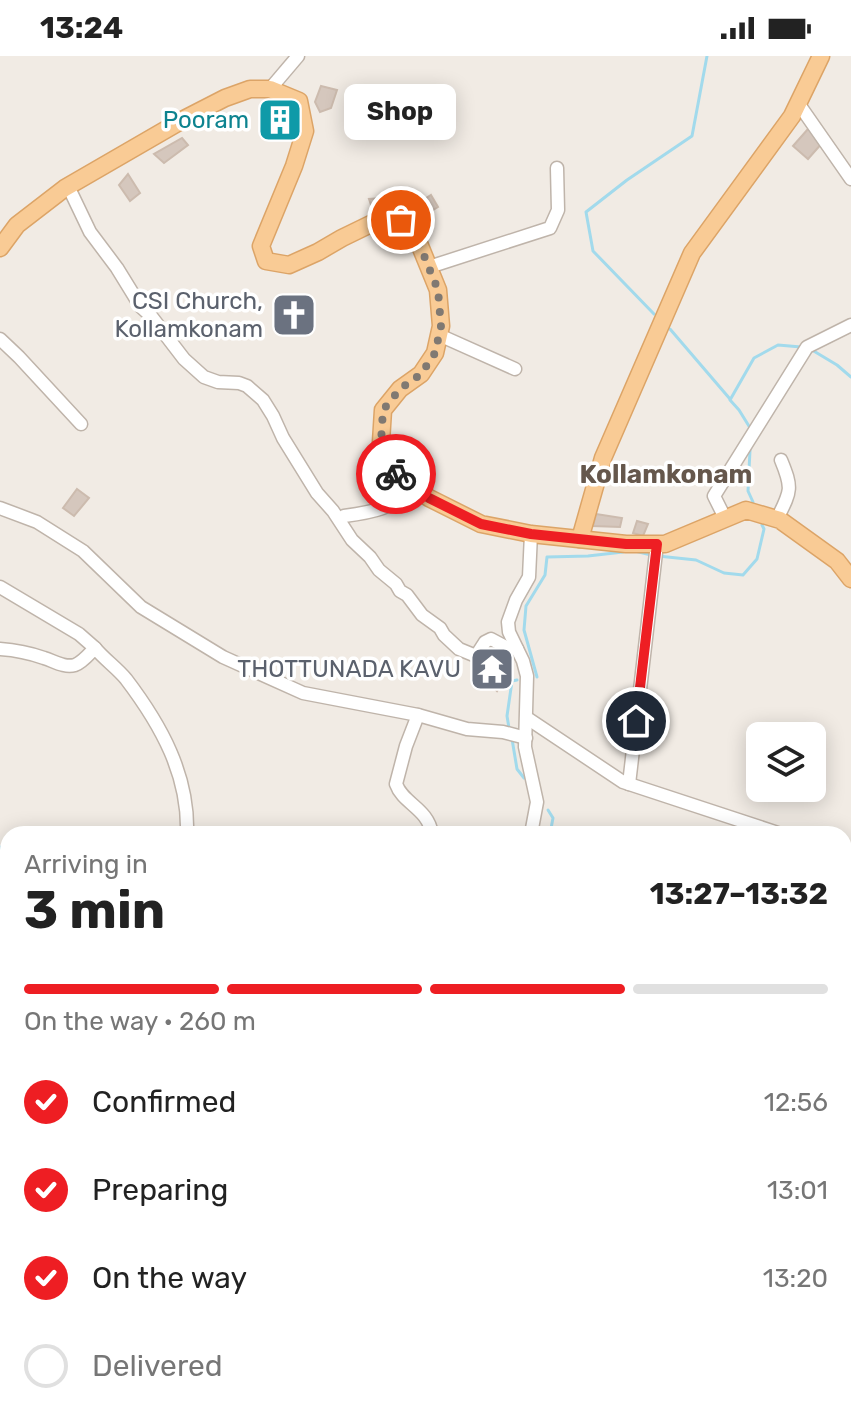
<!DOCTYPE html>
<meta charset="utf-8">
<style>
body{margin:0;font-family:Rubik,sans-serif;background:#f2f2f2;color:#222;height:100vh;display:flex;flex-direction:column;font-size:30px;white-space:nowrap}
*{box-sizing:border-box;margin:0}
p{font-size:26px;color:#767676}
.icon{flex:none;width:44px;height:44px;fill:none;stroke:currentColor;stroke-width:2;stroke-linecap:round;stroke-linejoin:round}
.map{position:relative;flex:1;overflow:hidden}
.side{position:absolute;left:0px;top:770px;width:852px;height:602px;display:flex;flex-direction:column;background:#fff;border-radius:24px 24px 0 0;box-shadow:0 4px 20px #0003}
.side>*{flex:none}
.buttons{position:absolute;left:746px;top:666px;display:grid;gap:16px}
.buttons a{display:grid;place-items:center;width:80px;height:80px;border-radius:12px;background:#fff;box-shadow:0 4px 20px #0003;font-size:40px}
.pin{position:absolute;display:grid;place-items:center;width:68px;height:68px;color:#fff;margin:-34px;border:4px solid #fff;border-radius:50%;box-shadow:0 2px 8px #0007}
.courier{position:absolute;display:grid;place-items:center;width:80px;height:80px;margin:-40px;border:6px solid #ee1e23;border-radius:50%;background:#fff;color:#222;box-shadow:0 2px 10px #0007}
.bubble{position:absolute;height:56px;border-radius:12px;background:#fff;box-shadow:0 4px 20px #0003;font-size:26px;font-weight:700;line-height:56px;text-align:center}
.summary em{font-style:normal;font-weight:700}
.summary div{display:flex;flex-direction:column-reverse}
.summary{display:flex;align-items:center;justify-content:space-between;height:136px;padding:0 24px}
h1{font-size:52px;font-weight:700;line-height:60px}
.bar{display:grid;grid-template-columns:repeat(4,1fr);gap:12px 8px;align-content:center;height:96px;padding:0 24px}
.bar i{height:10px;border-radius:6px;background:#e0e0e0}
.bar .current{background:#ee1e23}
.bar p{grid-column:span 4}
ol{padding:0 24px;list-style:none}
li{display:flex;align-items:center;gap:24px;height:88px}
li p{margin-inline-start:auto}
li .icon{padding:8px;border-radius:50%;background:#ee1e23;color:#fff;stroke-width:4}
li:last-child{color:#767676}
li i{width:44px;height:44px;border:4px solid #e0e0e0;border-radius:50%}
.status{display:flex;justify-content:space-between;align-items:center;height:56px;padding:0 40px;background:#fff;direction:ltr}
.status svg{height:22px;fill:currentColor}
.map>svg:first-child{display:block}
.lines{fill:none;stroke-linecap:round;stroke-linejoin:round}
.stream{stroke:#a2daec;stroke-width:3}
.building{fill:#d5c7bd;stroke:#ccbbae;stroke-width:2}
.minor-casing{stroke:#bfb4aa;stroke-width:15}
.major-casing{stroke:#dca467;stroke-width:19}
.minor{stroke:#fff;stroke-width:12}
.major{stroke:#f9cb95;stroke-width:16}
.done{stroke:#807972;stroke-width:8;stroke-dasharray:0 14.4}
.route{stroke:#ee1e23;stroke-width:10}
.labels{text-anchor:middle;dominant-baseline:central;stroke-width:7;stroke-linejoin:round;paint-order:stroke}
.culture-label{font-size:24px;fill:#0d838f;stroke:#fff;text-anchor:end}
.worship-label{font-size:24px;fill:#5b616d;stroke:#fff;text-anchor:end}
.neighbourhood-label{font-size:26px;font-weight:bold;fill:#65574c;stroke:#fff}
</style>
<div class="status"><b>13:24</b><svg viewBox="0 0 49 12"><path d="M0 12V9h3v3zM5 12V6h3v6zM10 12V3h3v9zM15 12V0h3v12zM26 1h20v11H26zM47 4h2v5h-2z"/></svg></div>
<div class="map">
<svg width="851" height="1371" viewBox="0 0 851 1371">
<rect width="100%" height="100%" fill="#f1ebe4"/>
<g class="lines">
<!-- stream -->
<g class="stream">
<path d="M654,258L593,195L586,156L627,124L692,80L707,0"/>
<path d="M670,273L730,343"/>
<path d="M812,294L837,309L851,321"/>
<path d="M752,375L739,354L730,344L754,302L778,289L801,291"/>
<path d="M750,394L748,435L753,446"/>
<path d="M635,495L651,499"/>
<path d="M658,500L696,504L724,517L743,519L757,503L764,473L762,469"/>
<path d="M537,621L524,574L526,550L545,519L547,501L588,500L623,496"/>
<path d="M509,672L507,660L512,625L517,624"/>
<path d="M512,683L517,713L524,722"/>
<path d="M548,754L553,762L550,778"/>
<path d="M0,791L8,801"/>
<path d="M318,1371L322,1364"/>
<path d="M515,1371L517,1364"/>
</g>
</g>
<!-- building -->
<g class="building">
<path d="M321,30L337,34L331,52L320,56L315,46Z"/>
<path d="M282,59L288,71L276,78L269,69Z"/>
<path d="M808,73L823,86L808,103L793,90Z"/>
<path d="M182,82L188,89L164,107L154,98Z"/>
<path d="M128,118L140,137L130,145L119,129Z"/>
<path d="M431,139L438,151L414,166L406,155Z"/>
<path d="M382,142L383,154L373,155L369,143Z"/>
<path d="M77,433L89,442L74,460L63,452Z"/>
<path d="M596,458L622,462L620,471L593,470Z"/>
<path d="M637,465L648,468L643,480L633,477Z"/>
<path d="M496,595L508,617L497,635L473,609Z"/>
</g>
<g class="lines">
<!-- minor casing -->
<g class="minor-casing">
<g id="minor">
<path d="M270,33L298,0"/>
<path d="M798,47L851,123"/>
<path d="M68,130L90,176L117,212L141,251L151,260L184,303L204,321L218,326L239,327L247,330L263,344L273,360L283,382L317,437L333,455L352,484L370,501L379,514L396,528L400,535L407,539L422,559L440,572L444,579L459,593L476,600L485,586L491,583L506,591L517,593"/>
<path d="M429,211L550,172L558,154L557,112"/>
<path d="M439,279L515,313"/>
<path d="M0,283L19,301L81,368"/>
<path d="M0,452L37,466L83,495L141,551L223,601L303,637L418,659L467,673L503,676L526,682"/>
<path d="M344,460C374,456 392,453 413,431"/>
<path d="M725,462L714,440L807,291L851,269"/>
<path d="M777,463C791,435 793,433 781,404"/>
<path d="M531,478L529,521L516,544L508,566L509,576L523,605L527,620L525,691L537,746L531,778"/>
<path d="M0,531L79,578L95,592"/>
<path d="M0,593C15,594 30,597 44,602C54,605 64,612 75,609C83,606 89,598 95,592C104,603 117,612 126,623C161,669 189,719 187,778"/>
<path d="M418,659L406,690L396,728C403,748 428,752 432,778"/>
<path d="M527,662L623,726L781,778"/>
<path d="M629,728L657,488"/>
<path d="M844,816L851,825"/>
<path d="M844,1061H851"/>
<path d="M0,1097L8,1103"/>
<path d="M0,1255L8,1256"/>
<path d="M176,1364L185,1368"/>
<path d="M362,1364L369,1371"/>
<path d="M331,1371L338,1364"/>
<path d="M525,1371L529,1364"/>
</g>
</g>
<!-- major casing -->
<g class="major-casing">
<g id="major">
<path d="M0,192L17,169L65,132L186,62L225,42L250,33H270L299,45L305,75L294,110L261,190L266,205L289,209L318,196L342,182L379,164H401L416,180L438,234L441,270L435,297L421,318L400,333L383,354L381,386L395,418L429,442L481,468L531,478L626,488H665L746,454L780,464L837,505L851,523"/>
<path d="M580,483L603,402L692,197L792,60L821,0"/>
</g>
</g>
<!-- minor -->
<use href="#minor" class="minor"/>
<!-- major -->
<use href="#major" class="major"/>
</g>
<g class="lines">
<!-- done -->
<path class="done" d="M396,418L381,386L383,354L400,333L421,318L435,297L441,270L438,234L416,180L401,164"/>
<!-- route -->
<path class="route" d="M396,418L429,442L481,468L531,478L626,488H657L636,665"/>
</g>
<!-- icons -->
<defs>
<g id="building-square" transform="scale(2.3)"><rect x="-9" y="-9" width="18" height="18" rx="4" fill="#0f9aa8" stroke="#fff"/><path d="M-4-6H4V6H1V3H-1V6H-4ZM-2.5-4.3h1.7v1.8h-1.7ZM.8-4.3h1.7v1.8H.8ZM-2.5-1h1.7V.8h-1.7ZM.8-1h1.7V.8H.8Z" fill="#fff"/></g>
<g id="church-square" transform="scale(2.3)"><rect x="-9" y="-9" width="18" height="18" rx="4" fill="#6b7280" stroke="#fff"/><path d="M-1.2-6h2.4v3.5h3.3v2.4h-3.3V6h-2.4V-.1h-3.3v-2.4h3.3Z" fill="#fff"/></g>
<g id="temple-square" transform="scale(2.3)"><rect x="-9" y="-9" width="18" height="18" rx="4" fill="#6b7280" stroke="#fff"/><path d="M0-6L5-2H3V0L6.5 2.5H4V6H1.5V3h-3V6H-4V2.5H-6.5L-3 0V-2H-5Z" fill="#fff"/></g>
</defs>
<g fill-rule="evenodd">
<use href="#building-square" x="280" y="64"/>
<use href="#church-square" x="294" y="259"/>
<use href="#temple-square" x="492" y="613"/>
</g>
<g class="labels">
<!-- culture labels -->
<g class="culture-label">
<text x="249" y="64">Pooram</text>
</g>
<!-- worship labels -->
<g class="worship-label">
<text x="263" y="245">CSI Church,<tspan x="263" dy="28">Kollamkonam</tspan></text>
<text x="461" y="613">THOTTUNADA KAVU</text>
</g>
<!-- neighbourhood labels -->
<g class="neighbourhood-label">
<text x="666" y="418">Kollamkonam</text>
</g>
</g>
</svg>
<div class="buttons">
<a><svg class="icon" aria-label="layers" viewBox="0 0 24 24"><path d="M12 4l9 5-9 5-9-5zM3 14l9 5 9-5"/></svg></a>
</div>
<div class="pin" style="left:401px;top:164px;background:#ea580c"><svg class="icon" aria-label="bag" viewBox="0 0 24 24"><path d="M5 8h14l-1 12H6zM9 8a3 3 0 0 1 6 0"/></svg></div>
<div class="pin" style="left:636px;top:665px;background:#1f2937"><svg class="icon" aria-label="home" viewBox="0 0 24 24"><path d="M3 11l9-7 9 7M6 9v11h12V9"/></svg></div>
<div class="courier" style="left:396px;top:418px"><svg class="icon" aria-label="bike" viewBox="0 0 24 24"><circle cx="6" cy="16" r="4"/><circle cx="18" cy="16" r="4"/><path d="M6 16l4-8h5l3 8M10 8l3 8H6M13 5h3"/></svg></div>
<div class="bubble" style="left:344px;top:28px;width:112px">Shop</div>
<section class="side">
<div class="summary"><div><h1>3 min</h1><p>Arriving in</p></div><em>13:27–13:32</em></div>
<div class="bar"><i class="current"></i><i class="current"></i><i class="current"></i><i></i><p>On the way · 260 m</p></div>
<ol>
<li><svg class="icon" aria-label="check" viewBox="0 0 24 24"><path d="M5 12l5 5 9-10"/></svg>Confirmed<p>12:56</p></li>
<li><svg class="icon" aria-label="check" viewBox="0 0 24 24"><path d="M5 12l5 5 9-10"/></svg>Preparing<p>13:01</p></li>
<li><svg class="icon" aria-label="check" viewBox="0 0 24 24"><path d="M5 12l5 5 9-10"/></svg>On the way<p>13:20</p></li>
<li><i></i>Delivered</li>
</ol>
</section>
</div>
